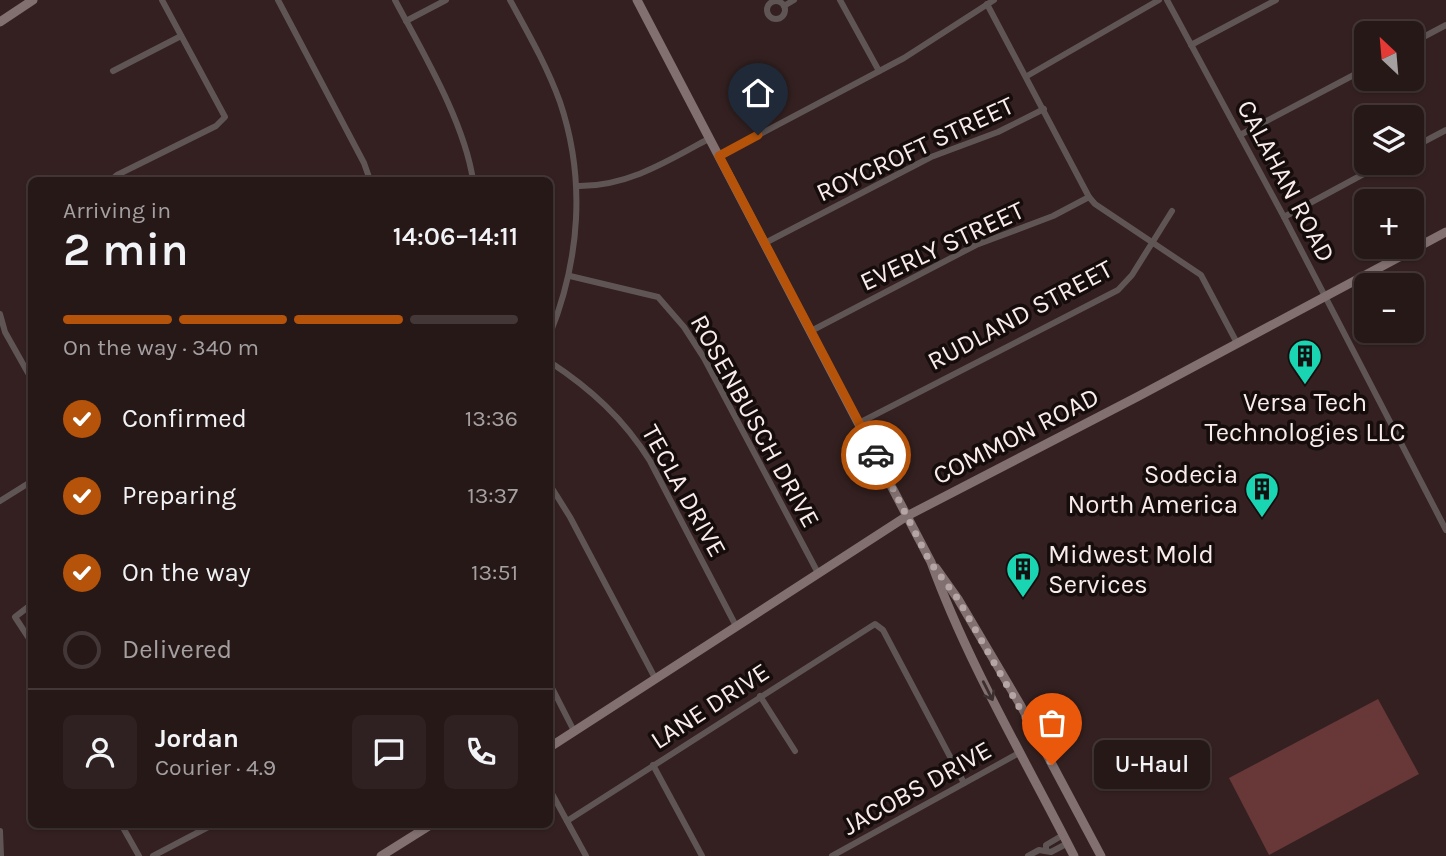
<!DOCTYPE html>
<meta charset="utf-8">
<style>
body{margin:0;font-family:Karla,sans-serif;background:#2f2121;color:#f1f3f6;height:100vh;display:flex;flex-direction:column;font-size:26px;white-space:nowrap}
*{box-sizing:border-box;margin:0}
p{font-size:23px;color:#a4a0a2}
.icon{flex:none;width:38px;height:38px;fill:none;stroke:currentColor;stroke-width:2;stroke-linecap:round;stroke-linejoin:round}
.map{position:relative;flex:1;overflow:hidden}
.sheet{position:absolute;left:28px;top:177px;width:525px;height:651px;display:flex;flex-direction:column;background:#271818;border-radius:10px;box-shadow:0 2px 5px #0004,0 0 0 2px #433737}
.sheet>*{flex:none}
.needle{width:46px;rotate:334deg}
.buttons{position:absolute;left:1354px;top:21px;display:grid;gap:14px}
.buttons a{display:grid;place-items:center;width:70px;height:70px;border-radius:10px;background:#271818;box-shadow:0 2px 5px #0004,0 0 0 2px #433737;font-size:35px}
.pin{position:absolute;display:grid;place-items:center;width:60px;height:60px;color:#fff;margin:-72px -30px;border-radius:50% 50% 50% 0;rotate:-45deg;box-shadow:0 0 7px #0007}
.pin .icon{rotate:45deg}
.courier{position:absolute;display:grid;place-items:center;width:70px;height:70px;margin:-35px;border:5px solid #b45309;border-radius:50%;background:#fff;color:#222;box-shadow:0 2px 9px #0007}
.bubble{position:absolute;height:49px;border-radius:10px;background:#271818;box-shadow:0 2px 5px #0004,0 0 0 2px #433737;font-size:23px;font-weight:600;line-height:49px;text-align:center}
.overview em{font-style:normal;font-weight:600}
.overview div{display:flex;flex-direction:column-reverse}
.overview{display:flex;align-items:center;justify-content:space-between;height:119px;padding:0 35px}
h1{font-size:46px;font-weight:600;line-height:52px}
.bar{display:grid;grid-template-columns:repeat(4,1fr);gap:10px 7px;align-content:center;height:84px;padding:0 35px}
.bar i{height:9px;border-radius:5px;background:#433737}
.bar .current{background:#b45309}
.bar p{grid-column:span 4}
.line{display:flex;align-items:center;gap:18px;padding:0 35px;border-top:2px solid #433737}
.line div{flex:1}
.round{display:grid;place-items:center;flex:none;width:74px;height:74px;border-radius:10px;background:#2f2121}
ol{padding:0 35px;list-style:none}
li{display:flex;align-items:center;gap:21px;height:77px}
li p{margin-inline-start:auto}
li .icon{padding:7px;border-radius:50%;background:#b45309;color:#fff;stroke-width:4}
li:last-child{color:#a4a0a2}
li i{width:38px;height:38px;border:4px solid #433737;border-radius:50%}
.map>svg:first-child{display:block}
.green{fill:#683738}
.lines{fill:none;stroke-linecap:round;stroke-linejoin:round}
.street{stroke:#605555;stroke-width:6}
.secondary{stroke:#81706f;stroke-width:9}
.oneway{stroke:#3b2f2f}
.done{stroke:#b5a5a5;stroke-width:7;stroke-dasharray:0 12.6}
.route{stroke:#b45309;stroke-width:9}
.labels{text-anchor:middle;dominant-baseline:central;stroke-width:7;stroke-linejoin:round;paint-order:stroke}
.street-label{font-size:26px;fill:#fbecec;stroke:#150c0c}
.poi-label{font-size:26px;fill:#fbecec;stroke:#150c0c}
</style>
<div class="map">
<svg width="1446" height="856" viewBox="0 0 1446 856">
<rect width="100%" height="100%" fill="#342020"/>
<!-- green -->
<path class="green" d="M1378,699L1419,774L1269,855L1229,778Z"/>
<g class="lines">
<!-- street -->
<g class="street">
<path d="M278,0L364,163L370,180"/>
<path d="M395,0C423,53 464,121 473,180"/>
<path d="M510,0C528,33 547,66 560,102C586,179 580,259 550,334"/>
<path d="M840,0L879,71"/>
<path d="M1167,0L1284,217L1446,530"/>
<circle cx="776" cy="10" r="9"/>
<path d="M987,4L1089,197L1095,204L1201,275L1237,343"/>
<path d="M784,6L794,0"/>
<path d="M406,21L446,0"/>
<path d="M1412,43L1446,25"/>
<path d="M1191,45L1276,0"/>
<path d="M113,71L181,36"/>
<path d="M1027,76L1159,0"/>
<path d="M1240,135L1367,68"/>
<path d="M1412,148L1446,130"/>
<path d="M719,156L904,58L994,0"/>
<path d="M111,180L117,175L216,126L225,117L162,0"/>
<path d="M346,180L369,178"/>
<path d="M577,186C627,187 668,161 710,138"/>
<path d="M1284,217L1384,163"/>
<path d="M765,243L931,157L998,132L1044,109"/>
<path d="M570,276L658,297L684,327L704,358L818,573"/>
<path d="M0,314L5,332L32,380"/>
<path d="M811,331L976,245L1053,216L1089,197"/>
<path d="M550,362C591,389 624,419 650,461L736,626"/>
<path d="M859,423L1118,290L1132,275L1172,211"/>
<path d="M550,485L570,517L655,678"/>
<path d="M0,501L32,481"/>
<path d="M32,604L15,617L32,643"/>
<path d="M550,684L574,731"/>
<path d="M760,696L795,751"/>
<path d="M653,765L702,856"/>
<path d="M550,790L586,856"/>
<path d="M567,821L875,624L883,630L964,783"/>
<path d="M121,824L139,856"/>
<path d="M0,831L1,856"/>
<path d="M1046,850V845L1063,835"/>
<path d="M153,856L214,824"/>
<path d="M832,856L1019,753"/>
<path d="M1028,856L1039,850L1051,852L1068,843"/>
</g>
<!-- secondary -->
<g class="secondary">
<path d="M637,0L931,562C968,664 1025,759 1074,856"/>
<path d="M0,22L33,0"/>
<path d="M936,568L958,599L1021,706L1101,856"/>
<path d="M550,747L907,516L1137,397L1446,232"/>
<path d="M381,856L432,824"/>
</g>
</g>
<!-- one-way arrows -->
<defs><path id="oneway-shaft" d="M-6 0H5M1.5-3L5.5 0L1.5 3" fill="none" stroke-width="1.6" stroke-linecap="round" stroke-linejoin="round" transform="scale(1.75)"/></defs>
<use class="oneway" href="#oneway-shaft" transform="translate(988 691) rotate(63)"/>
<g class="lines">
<!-- done -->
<path class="done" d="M876,455L930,562L958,599L1052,765"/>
<!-- route -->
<path class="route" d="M758,135L719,156L876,455"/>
</g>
<!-- icons -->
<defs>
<g id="building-pin" transform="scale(1.75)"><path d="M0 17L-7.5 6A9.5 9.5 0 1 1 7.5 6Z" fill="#19d5b2" stroke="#150c0c"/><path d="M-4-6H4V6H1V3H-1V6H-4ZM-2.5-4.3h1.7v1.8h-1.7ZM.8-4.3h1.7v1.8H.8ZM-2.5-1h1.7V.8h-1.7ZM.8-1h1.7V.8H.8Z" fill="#111"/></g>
</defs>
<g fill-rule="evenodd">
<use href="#building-pin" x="1305" y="356"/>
<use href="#building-pin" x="1262" y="489"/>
<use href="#building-pin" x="1023" y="569"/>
</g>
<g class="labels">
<!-- street labels -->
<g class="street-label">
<text transform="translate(915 149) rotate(-25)">ROYCROFT STREET</text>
<text transform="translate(1286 181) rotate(62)">CALAHAN ROAD</text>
<text transform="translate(942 246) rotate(-25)">EVERLY STREET</text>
<text transform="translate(1020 315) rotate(-28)">RUDLAND STREET</text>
<text transform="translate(755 421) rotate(61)">ROSENBUSCH DRIVE</text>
<text transform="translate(1016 436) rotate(-27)">COMMON ROAD</text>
<text transform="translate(684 491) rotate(61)">TECLA DRIVE</text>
<text transform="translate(710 706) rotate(-33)">LANE DRIVE</text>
<text transform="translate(917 788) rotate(-29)">JACOBS DRIVE</text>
</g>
<!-- poi labels -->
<g class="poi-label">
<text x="1305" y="402">Versa Tech<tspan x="1305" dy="30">Technologies LLC</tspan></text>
<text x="1238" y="474" text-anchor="end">Sodecia<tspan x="1238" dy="30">North America</tspan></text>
<text x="1048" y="554" text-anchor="start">Midwest Mold<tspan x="1048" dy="30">Services</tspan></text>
</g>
</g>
</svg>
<div class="buttons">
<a><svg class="needle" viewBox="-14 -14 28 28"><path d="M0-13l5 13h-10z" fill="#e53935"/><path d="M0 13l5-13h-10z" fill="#a4a0a2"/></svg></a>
<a><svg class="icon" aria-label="layers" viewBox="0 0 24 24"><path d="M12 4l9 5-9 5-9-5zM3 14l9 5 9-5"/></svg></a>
<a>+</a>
<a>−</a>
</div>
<div class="pin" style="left:1052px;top:765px;background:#ea580c"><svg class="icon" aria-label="bag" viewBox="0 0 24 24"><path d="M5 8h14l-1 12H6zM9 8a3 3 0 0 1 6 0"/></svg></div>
<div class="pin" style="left:758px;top:135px;background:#1f2937"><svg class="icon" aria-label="home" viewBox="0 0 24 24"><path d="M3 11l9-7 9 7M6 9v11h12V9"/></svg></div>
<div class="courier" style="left:876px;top:455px"><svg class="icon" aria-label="car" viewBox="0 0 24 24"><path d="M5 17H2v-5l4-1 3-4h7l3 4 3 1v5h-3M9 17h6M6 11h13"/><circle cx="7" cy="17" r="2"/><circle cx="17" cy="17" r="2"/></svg></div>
<div class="bubble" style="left:1094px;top:740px;width:116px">U-Haul</div>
<section class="sheet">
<div class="overview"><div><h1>2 min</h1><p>Arriving in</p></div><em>14:06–14:11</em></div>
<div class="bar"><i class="current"></i><i class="current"></i><i class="current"></i><i></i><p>On the way · 340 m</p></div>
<ol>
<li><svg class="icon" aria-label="check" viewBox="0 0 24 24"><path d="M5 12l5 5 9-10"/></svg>Confirmed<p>13:36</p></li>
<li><svg class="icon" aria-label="check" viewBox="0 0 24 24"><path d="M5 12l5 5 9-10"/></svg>Preparing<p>13:37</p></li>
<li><svg class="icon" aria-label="check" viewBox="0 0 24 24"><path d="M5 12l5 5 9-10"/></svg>On the way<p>13:51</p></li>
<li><i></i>Delivered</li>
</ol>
<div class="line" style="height:126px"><a class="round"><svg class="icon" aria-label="person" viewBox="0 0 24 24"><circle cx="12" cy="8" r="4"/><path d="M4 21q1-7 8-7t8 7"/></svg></a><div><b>Jordan</b><p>Courier · 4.9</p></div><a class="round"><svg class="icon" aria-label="chat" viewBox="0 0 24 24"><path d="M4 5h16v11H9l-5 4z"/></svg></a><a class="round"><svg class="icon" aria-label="phone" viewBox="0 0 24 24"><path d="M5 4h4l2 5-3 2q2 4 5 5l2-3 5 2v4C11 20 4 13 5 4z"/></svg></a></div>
</section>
</div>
